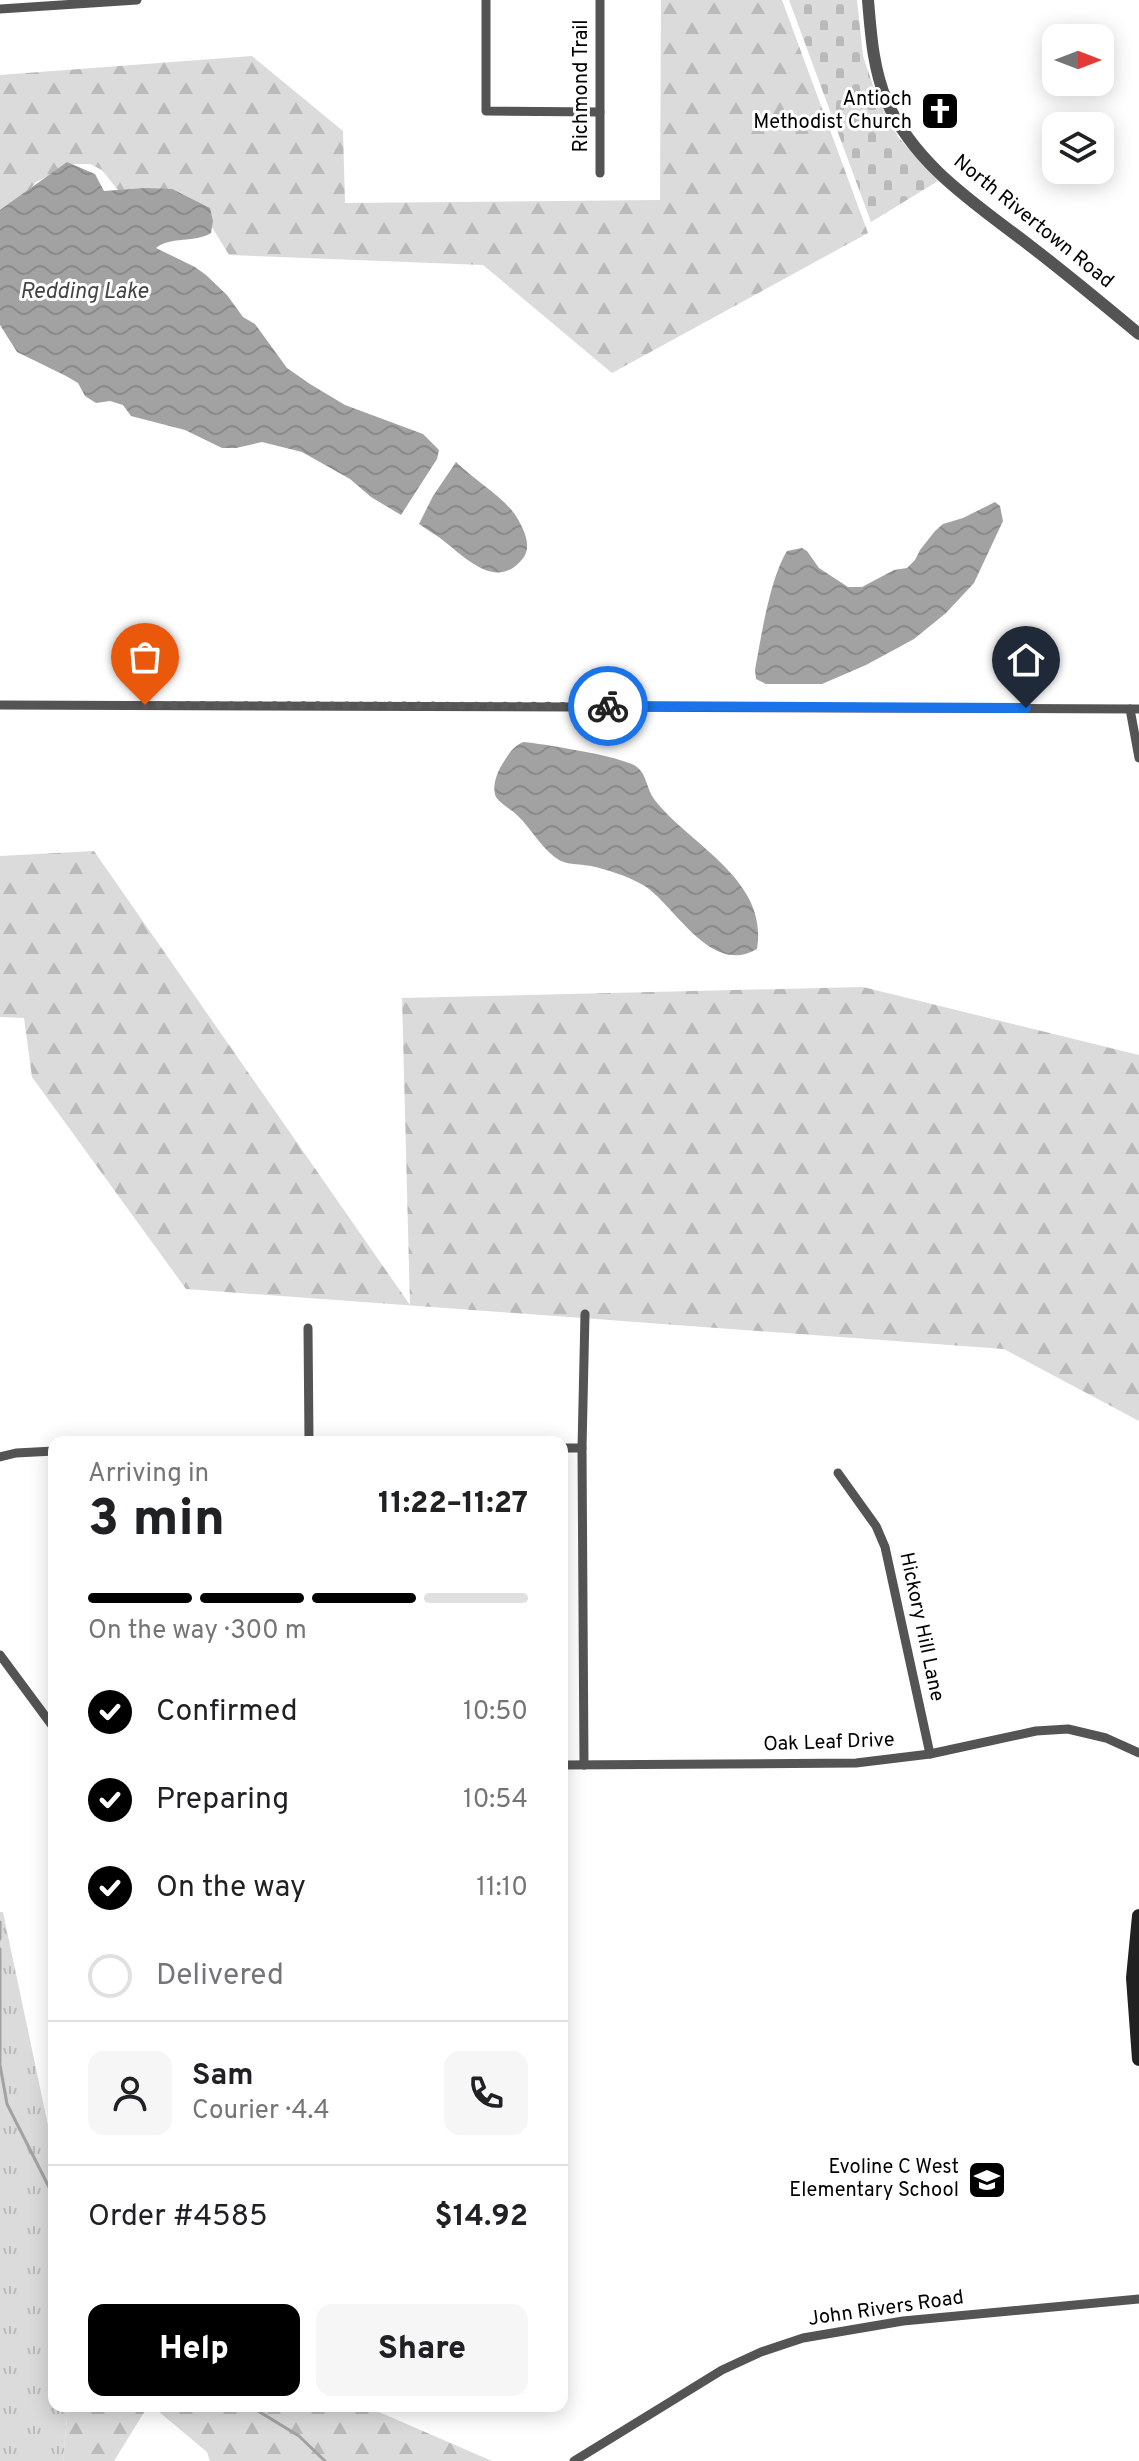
<!DOCTYPE html>
<meta charset="utf-8">
<style>
body{margin:0;font-family:Overpass,sans-serif;background:#f6f6f6;color:#202124;height:100vh;display:flex;flex-direction:column;font-size:30px;white-space:nowrap}
*{box-sizing:border-box;margin:0}
p{font-size:26px;color:#757577}
.icon{flex:none;width:44px;height:44px;fill:none;stroke:currentColor;stroke-width:2;stroke-linecap:round;stroke-linejoin:round}
.map{position:relative;flex:1;overflow:hidden}
.side{position:absolute;left:48px;top:1436px;width:520px;height:976px;display:flex;flex-direction:column;background:#fff;border-radius:16px;box-shadow:0 4px 20px #0003}
.side>*{flex:none}
.needle{width:52px;rotate:90deg}
.fabs{position:absolute;left:1042px;top:24px;display:grid;gap:16px}
.fabs a{display:grid;place-items:center;width:72px;height:72px;border-radius:16px;background:#fff;box-shadow:0 4px 20px #0003;font-size:40px}
.pin{position:absolute;display:grid;place-items:center;width:68px;height:68px;color:#fff;margin:-82px -34px;border-radius:50% 50% 50% 0;rotate:-45deg;box-shadow:0 0 8px #0007}
.pin .icon{rotate:45deg}
.courier{position:absolute;display:grid;place-items:center;width:80px;height:80px;margin:-40px;border:6px solid #1a73e8;border-radius:50%;background:#fff;color:#222;box-shadow:0 2px 10px #0007}
.overview em{font-style:normal;font-weight:800}
.overview div{display:flex;flex-direction:column-reverse}
.overview{display:flex;align-items:center;justify-content:space-between;height:136px;padding:0 40px}
h1{font-size:52px;font-weight:800;line-height:60px}
.bar{display:grid;grid-template-columns:repeat(4,1fr);gap:12px 8px;align-content:center;height:96px;padding:0 40px}
.bar i{height:10px;border-radius:6px;background:#e0e0e0}
.bar .selected{background:#000}
.bar p{grid-column:span 4}
.line{display:flex;align-items:center;gap:20px;padding:0 40px;border-top:2px solid #e0e0e0}
.line div{flex:1}
.round{display:grid;place-items:center;flex:none;width:84px;height:84px;border-radius:16px;background:#f6f6f6}
ol{padding:0 40px;list-style:none}
li{display:flex;align-items:center;gap:24px;height:88px}
li p{margin-inline-start:auto}
li .icon{padding:8px;border-radius:50%;background:#000;color:#fff;stroke-width:4}
li:last-child{color:#757577}
li i{width:44px;height:44px;border:4px solid #e0e0e0;border-radius:50%}
.cta{display:flex;gap:16px;margin-top:auto;padding:16px 40px}
.cta a{flex:1;height:92px;border-radius:16px;background:#000;color:#fff;font-size:32px;font-weight:800;line-height:92px;text-align:center}
.cta a+a{background:#f6f6f6;color:#202124}
.map>svg:first-child{display:block}
.grass{fill:url(#grass-tufts)}
.forest{fill:url(#forest-firs)}
.cemetery{fill:url(#cemetery-stones)}
.water{fill:url(#water-waves)}
.lines{fill:none;stroke-linecap:round;stroke-linejoin:round}
.stream{stroke:#a2a2a2;stroke-width:3}
.minor{stroke:#545454;stroke-width:9}
.tertiary{stroke:#545454;stroke-width:12}
.secondary{stroke:#212121;stroke-width:14}
.done{stroke:#595959;stroke-width:8;stroke-dasharray:0 14.4}
.route{stroke:#1a73e8;stroke-width:10}
.labels{text-anchor:middle;dominant-baseline:central;stroke-width:6;stroke-linejoin:round;paint-order:stroke}
.street-label{font-size:20px;fill:#000;stroke:#fff}
.poi-label{font-size:20px;fill:#000;stroke:#fff;text-anchor:end}
.water-label{font-size:22px;font-style:italic;fill:#434343;stroke:#fff}
</style>
<div class="map">
<svg width="1139" height="2461" viewBox="0 0 1139 2461">
<defs>
<pattern id="grass-tufts" width="24" height="20" patternUnits="userSpaceOnUse" patternTransform="scale(2)"><rect width="24" height="20" fill="#dbdbdb"/><path d="M3 7l-1-3M5 7V3M7 7l1-3M15 17l-1-3M17 17v-4M19 17l1-3" fill="none" stroke="#bababa"/></pattern>
<pattern id="forest-firs" width="22" height="20" patternUnits="userSpaceOnUse" patternTransform="scale(2)"><rect width="22" height="20" fill="#dbdbdb"/><path d="M5 1l3.5 6h-7zM16 11l3.5 6h-7z" fill="#bababa"/></pattern>
<pattern id="cemetery-stones" width="16" height="16" patternUnits="userSpaceOnUse" patternTransform="scale(2)"><rect width="16" height="16" fill="#dbdbdb"/><path d="M2 7V4a2 2 0 0 1 4 0v3zM10 15v-3a2 2 0 0 1 4 0v3z" fill="#bababa"/></pattern>
<pattern id="water-waves" width="16" height="10" patternUnits="userSpaceOnUse" patternTransform="scale(2)"><rect width="16" height="10" fill="#a2a2a2"/><path d="M0 5q4-4 8 0t8 0" fill="none" stroke="#8a8a8a"/></pattern>
</defs>
<rect width="100%" height="100%" fill="#fff"/>
<!-- grass -->
<path class="grass" d="M0,1912H3L54,2154V2406H68L63,2461H0Z"/>
<!-- forest -->
<g class="forest">
<path d="M661,0H782L868,233L612,373L483,265L229,255L199,206L121,194L102,170L90,164H72L36,182L0,227V75L252,56L343,131L345,203L660,200Z"/>
<path d="M94,851L410,1305L402,998L863,987L1139,1055V1421L1004,1349L186,1289L32,1077L24,1018L0,1017V856Z"/>
<path d="M68,2406H148L114,2461H63Z"/>
<path d="M152,2406H365L492,2461H210L207,2452Z"/>
</g>
<!-- cemetery -->
<path class="cemetery" d="M789,0H857L863,56L877,97L898,137L938,181L871,222Z"/>
<!-- water -->
<g class="water">
<path d="M67,162L95,174L104,191L145,188L172,189L210,208L213,221L211,233C195,243 171,236 156,248L195,267L206,275L227,295L243,317L255,324L287,368L310,384L345,405L423,434L439,450L437,459L401,515L371,497L350,479L302,452L262,442L236,448H222L185,430L131,416L123,405L110,401L96,403L85,396L78,383L66,376L17,352L0,325V210Z"/>
<path d="M456,462C475,481 503,496 516,516C523,528 532,544 524,557C498,592 467,559 445,542C437,535 427,530 419,524L433,496Z"/>
<path d="M995,502L1000,506L1003,521L974,583L946,613L914,639L866,665L822,684H766L756,679L755,670C761,638 770,578 787,551L802,548L807,551L819,568L848,587H862L894,570L907,568L915,560L920,550L935,531L943,524L963,518Z"/>
<path d="M524,742C544,744 625,757 637,767C647,775 647,790 654,799C689,845 769,879 757,949C710,977 674,903 643,885C627,876 609,870 591,866C581,864 570,865 561,861C545,853 532,830 519,817C513,810 501,805 496,797C492,788 496,776 500,768C506,758 513,745 524,742Z"/>
</g>
<g class="lines">
<!-- stream -->
<g class="stream">
<path d="M0,1922V1939"/>
<path d="M0,1949V2063"/>
<path d="M0,2065L7,2104L54,2197"/>
<path d="M250,2406L299,2436L325,2461"/>
</g>
<!-- minor -->
<g class="minor">
<path d="M486,0V111L600,112"/>
<path d="M600,0V173"/>
<path d="M0,9L137,0"/>
<path d="M0,705L1139,709"/>
<path d="M1130,709L1139,758"/>
<path d="M308,1328L309,1442"/>
<path d="M562,1448H582"/>
<path d="M0,1457L16,1453L54,1451"/>
<path d="M838,1473L876,1526L885,1547L930,1754"/>
<path d="M0,1655L54,1728"/>
<path d="M562,1765L856,1763L930,1754L1036,1731L1068,1729L1106,1738L1139,1753"/>
<path d="M584,1765L582,1448L585,1314"/>
<path d="M574,2461L722,2370L761,2352L803,2338L903,2321L1139,2299"/>
</g>
<!-- tertiary -->
<path class="tertiary" d="M868,0C871,35 873,69 887,102C916,166 976,204 1029,245C1067,274 1103,304 1139,334"/>
<!-- secondary -->
<path class="secondary" d="M1139,1916L1133,1978L1139,2059"/>
</g>
<g class="lines">
<!-- done -->
<path class="done" d="M145,705L608,706"/>
<!-- route -->
<path class="route" d="M608,706L1026,708"/>
</g>
<!-- icons -->
<defs>
<g id="church-square" transform="scale(2)"><rect x="-9" y="-9" width="18" height="18" rx="4" fill="#000" stroke="#fff"/><path d="M-1.2-6h2.4v3.5h3.3v2.4h-3.3V6h-2.4V-.1h-3.3v-2.4h3.3Z" fill="#fff"/></g>
<g id="school-square" transform="scale(2)"><rect x="-9" y="-9" width="18" height="18" rx="4" fill="#000" stroke="#fff"/><path d="M0-5L7-2L0 1L-7-2ZM-4 1L0 2.5L4 1V4Q0 6-4 4Z" fill="#fff"/></g>
</defs>
<g fill-rule="evenodd">
<use href="#church-square" x="940" y="111"/>
<use href="#school-square" x="987" y="2180"/>
</g>
<g class="labels">
<!-- street labels -->
<g class="street-label">
<text transform="translate(582 86) rotate(-90)">Richmond Trail</text>
<text transform="translate(1033 222) rotate(39)">North Rivertown Road</text>
<text transform="translate(921 1627) rotate(78)">Hickory Hill Lane</text>
<text transform="translate(829 1743) rotate(-2)">Oak Leaf Drive</text>
<text transform="translate(886 2309) rotate(-8)">John Rivers Road</text>
</g>
<!-- poi labels -->
<g class="poi-label">
<text x="912" y="100">Antioch<tspan x="912" dy="23">Methodist Church</tspan></text>
<text x="959" y="2168">Evoline C West<tspan x="959" dy="23">Elementary School</tspan></text>
</g>
<!-- water labels -->
<g class="water-label">
<text x="84" y="292">Redding Lake</text>
</g>
</g>
</svg>
<div class="fabs">
<a><svg class="needle" viewBox="-14 -14 28 28"><path d="M0-13l5 13h-10z" fill="#e53935"/><path d="M0 13l5-13h-10z" fill="#757577"/></svg></a>
<a><svg class="icon" aria-label="layers" viewBox="0 0 24 24"><path d="M12 4l9 5-9 5-9-5zM3 14l9 5 9-5"/></svg></a>
</div>
<div class="pin" style="left:145px;top:705px;background:#ea580c"><svg class="icon" aria-label="bag" viewBox="0 0 24 24"><path d="M5 8h14l-1 12H6zM9 8a3 3 0 0 1 6 0"/></svg></div>
<div class="pin" style="left:1026px;top:708px;background:#1f2937"><svg class="icon" aria-label="home" viewBox="0 0 24 24"><path d="M3 11l9-7 9 7M6 9v11h12V9"/></svg></div>
<div class="courier" style="left:608px;top:706px"><svg class="icon" aria-label="bike" viewBox="0 0 24 24"><circle cx="6" cy="16" r="4"/><circle cx="18" cy="16" r="4"/><path d="M6 16l4-8h5l3 8M10 8l3 8H6M13 5h3"/></svg></div>
<section class="side">
<div class="overview"><div><h1>3 min</h1><p>Arriving in</p></div><em>11:22–11:27</em></div>
<div class="bar"><i class="selected"></i><i class="selected"></i><i class="selected"></i><i></i><p>On the way · 300 m</p></div>
<ol>
<li><svg class="icon" aria-label="check" viewBox="0 0 24 24"><path d="M5 12l5 5 9-10"/></svg>Confirmed<p>10:50</p></li>
<li><svg class="icon" aria-label="check" viewBox="0 0 24 24"><path d="M5 12l5 5 9-10"/></svg>Preparing<p>10:54</p></li>
<li><svg class="icon" aria-label="check" viewBox="0 0 24 24"><path d="M5 12l5 5 9-10"/></svg>On the way<p>11:10</p></li>
<li><i></i>Delivered</li>
</ol>
<div class="line" style="height:144px"><a class="round"><svg class="icon" aria-label="person" viewBox="0 0 24 24"><circle cx="12" cy="8" r="4"/><path d="M4 21q1-7 8-7t8 7"/></svg></a><div><b>Sam</b><p>Courier · 4.4</p></div><a class="round"><svg class="icon" aria-label="phone" viewBox="0 0 24 24"><path d="M5 4h4l2 5-3 2q2 4 5 5l2-3 5 2v4C11 20 4 13 5 4z"/></svg></a></div>
<div class="line" style="height:104px"><div>Order #4585</div><b>$14.92</b></div>
<div class="cta"><a>Help</a><a>Share</a></div>
</section>
</div>
